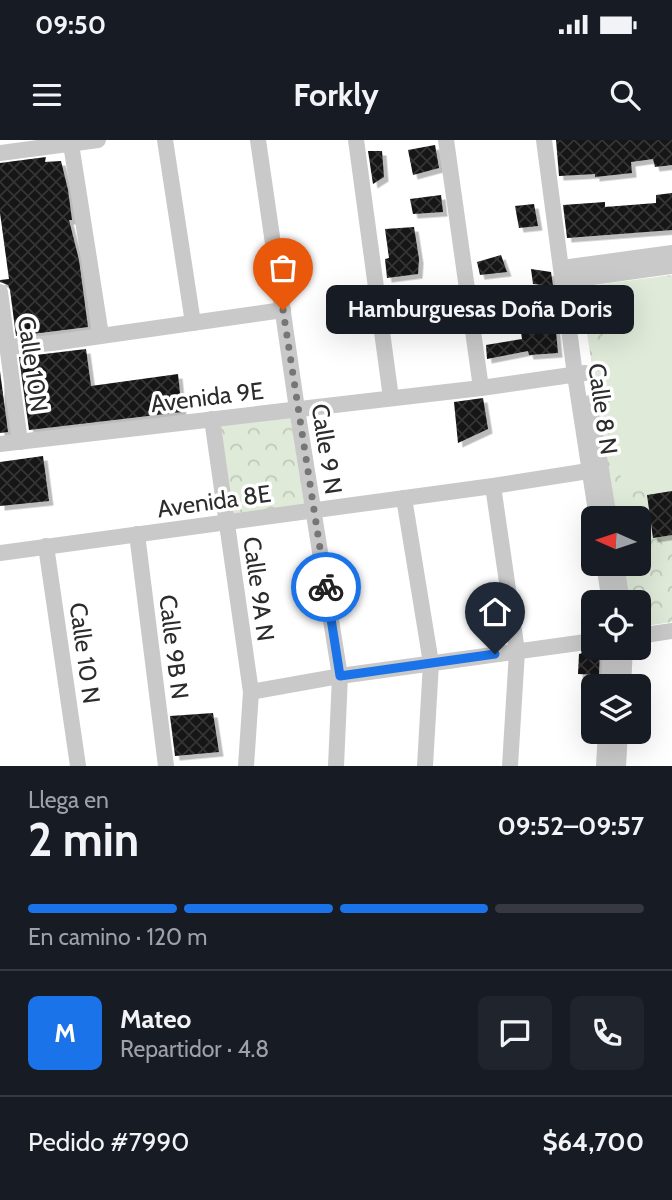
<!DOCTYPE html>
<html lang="es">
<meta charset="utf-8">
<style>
body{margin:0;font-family:Cabin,sans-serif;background:#20242c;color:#f1f3f6;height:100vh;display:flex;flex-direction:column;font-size:26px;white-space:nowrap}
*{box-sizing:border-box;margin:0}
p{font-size:23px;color:#9ea1a6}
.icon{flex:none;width:38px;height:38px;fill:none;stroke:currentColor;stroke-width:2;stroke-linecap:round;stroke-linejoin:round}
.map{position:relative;height:626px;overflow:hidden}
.details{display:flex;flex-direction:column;background:#171b24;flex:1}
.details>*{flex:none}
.needle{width:46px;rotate:273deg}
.fabs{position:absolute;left:581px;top:366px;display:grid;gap:14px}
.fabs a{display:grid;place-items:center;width:70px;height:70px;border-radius:10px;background:#171b24;box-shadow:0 7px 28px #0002;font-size:35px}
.pin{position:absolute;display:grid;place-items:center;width:60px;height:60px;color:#fff;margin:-72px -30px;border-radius:50% 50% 50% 0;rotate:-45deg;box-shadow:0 0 7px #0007}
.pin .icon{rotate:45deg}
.courier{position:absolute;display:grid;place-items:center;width:70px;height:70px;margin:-35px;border:5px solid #1a73e8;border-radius:50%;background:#fff;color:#222;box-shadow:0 2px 9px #0007}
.bubble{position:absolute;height:49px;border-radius:10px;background:#171b24;box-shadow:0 7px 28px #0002;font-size:23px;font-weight:700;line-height:49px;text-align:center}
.headline em{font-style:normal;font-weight:700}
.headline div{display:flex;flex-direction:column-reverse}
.headline{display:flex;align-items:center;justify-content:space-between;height:119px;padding:0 28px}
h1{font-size:46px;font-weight:700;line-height:52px}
.bar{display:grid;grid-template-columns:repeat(4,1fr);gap:10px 7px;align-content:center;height:84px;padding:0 28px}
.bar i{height:9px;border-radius:5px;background:#363941}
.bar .active{background:#1a73e8}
.bar p{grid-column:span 4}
.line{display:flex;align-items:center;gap:18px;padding:0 28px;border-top:2px solid #363941}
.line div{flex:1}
.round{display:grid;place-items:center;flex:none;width:74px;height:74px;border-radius:10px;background:#20242c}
.status{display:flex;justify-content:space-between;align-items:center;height:49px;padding:0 35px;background:#171b24;direction:ltr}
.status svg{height:19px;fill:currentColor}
header{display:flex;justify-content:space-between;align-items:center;height:91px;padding:0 28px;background:#171b24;font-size:32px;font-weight:700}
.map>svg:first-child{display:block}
.park{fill:url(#park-crowns)}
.garden{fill:#dfead9}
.building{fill:url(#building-cross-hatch);filter:url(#shadow)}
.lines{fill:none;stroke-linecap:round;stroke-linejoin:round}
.minor{stroke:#c9c9c9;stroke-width:16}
.done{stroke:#767676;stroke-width:7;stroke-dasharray:0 12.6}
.route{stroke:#1a73e8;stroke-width:9}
.labels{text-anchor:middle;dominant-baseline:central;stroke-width:7;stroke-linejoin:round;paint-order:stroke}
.street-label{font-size:24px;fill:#2c2c2c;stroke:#fff}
</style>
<div class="status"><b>09:50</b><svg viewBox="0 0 49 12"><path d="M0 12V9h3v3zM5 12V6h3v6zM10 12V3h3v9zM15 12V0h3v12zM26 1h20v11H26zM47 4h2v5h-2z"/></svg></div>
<header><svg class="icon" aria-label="menu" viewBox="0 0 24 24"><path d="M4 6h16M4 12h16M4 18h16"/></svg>Forkly<svg class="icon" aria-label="search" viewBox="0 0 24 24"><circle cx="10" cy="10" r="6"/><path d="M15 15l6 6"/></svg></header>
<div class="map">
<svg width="672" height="626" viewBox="0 0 672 626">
<defs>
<pattern id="park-crowns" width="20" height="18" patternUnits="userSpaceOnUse" patternTransform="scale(1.75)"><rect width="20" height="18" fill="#dfead9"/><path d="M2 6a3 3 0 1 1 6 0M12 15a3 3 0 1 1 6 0" fill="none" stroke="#c0c9ba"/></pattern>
<pattern id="building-cross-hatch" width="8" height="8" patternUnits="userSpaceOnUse" patternTransform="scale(1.75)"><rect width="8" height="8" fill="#131313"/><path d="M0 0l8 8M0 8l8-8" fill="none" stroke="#363636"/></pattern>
<filter id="shadow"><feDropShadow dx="4.5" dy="4.5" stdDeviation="0" flood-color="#0004"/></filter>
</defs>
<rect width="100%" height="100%" fill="#fff"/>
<!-- park -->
<g class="park">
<path d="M672,135V482L639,487V462H627L622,424H639V378H615L580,147Z"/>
<path d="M290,276L306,364L230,374L217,285Z"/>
</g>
<!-- garden -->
<path class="garden" d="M672,139V347L623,353L597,149Z"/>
<!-- building -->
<g class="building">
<path d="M556,0H672V25L655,27L653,19L631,22L632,33L595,37V34L559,36Z"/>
<path d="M435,5L439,28L413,35L408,10Z"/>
<path d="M368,11H382L384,37L373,44Z"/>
<path d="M46,17L45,22L61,21L68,50L72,80H69L79,120L88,187L16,196L10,150L8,145L0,142V140L9,139L0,73V23Z"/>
<path d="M672,53V90L567,98L563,65L605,62V67L656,63V55Z"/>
<path d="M441,55L443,72L413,74L410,59Z"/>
<path d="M534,64L538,86L519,88L515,66Z"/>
<path d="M414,87L419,119L418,134L387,138L385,119L389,118L385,89Z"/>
<path d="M501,115L507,132L480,135L477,122Z"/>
<path d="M531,129L551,132L553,146L533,144Z"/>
<path d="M425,162L429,173L406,176V163Z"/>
<path d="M441,169L446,187L434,188L431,172Z"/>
<path d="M554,170L558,213L529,215L528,211L487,219L486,205L522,199L518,172Z"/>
<path d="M86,209L91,246L178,234L182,272L29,290L19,217Z"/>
<path d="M0,231L8,292L0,293Z"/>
<path d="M483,258L488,289L458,303L454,262Z"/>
<path d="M43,316L49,361L0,366V322Z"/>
<path d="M672,351V395L653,398L647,355Z"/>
<path d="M600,508L599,535L578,534L579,514Z"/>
<path d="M213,573L219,612L175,616L170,576Z"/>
</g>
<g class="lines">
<!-- minor -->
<g class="minor">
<path d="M165,0L193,183"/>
<path d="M258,0L297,269L340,536L336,626"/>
<path d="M356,0L391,258"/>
<path d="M446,0L481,248"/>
<path d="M544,0L575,235L597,378"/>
<path d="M71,4L101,195"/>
<path d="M0,13L98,0"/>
<path d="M562,128L672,113"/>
<path d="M564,141L672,126"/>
<path d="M0,152L20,302"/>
<path d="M9,207L52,203L283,170"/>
<path d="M590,263L609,378"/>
<path d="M212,279L251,552L246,626"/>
<path d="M0,304L481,248L585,233"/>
<path d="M493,346L517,511L510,626"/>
<path d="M404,358L431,523L425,626"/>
<path d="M137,394L166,626"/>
<path d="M46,406L78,626"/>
<path d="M0,413L493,346L601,329"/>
<path d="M604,424L610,462"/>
<path d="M616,424L622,462"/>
<path d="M639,496L672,491"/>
<path d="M609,546L611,508"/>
<path d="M623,546L625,508"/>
<path d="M251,552L340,536L593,501"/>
<path d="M604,626L606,592"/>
<path d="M618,626L620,592"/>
</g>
</g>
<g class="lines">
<!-- done -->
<path class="done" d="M283,170L326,447"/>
<!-- route -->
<path class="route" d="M326,447L340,536L495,514"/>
</g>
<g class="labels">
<!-- street labels -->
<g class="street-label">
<text transform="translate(33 224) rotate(82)">Calle 10N</text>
<text transform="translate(207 257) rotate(-7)">Avenida 9E</text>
<text transform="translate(603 269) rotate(82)">Calle 8 N</text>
<text transform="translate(327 309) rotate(81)">Calle 9 N</text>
<text transform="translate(214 361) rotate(-8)">Avenida 8E</text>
<text transform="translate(259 449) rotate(82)">Calle 9A N</text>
<text transform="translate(174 507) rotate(83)">Calle 9B N</text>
<text transform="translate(85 513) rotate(82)">Calle 10 N</text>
</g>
</g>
</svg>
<div class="fabs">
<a><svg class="needle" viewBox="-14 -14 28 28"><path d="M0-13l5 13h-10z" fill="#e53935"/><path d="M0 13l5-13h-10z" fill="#9ea1a6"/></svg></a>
<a><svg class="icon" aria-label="locate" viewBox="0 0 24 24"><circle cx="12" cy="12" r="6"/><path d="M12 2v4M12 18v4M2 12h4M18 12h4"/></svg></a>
<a><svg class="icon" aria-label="layers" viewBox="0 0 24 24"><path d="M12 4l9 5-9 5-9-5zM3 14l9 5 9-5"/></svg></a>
</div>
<div class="pin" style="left:283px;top:170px;background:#ea580c"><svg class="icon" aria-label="bag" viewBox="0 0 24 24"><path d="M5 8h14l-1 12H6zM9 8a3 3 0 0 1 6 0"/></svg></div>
<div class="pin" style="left:495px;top:514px;background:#1f2937"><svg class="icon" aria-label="home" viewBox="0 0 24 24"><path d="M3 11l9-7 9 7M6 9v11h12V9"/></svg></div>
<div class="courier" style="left:326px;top:447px"><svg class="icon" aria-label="bike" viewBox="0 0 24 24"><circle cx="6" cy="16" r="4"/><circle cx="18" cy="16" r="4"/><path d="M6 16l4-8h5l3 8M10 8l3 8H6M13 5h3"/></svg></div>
<div class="bubble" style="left:326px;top:145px;width:308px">Hamburguesas Doña Doris</div>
</div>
<section class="details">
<div class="headline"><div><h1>2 min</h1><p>Llega en</p></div><em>09:52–09:57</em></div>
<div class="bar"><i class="active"></i><i class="active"></i><i class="active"></i><i></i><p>En camino · 120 m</p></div>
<div class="line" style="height:126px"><b class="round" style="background:#1a73e8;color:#fff">M</b><div><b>Mateo</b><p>Repartidor · 4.8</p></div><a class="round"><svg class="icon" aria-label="chat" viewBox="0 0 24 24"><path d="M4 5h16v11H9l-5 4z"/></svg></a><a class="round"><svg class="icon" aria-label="phone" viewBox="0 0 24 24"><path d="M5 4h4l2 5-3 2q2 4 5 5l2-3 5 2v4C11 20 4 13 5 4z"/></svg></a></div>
<div class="line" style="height:91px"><div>Pedido #7990</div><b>$64,700</b></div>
</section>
